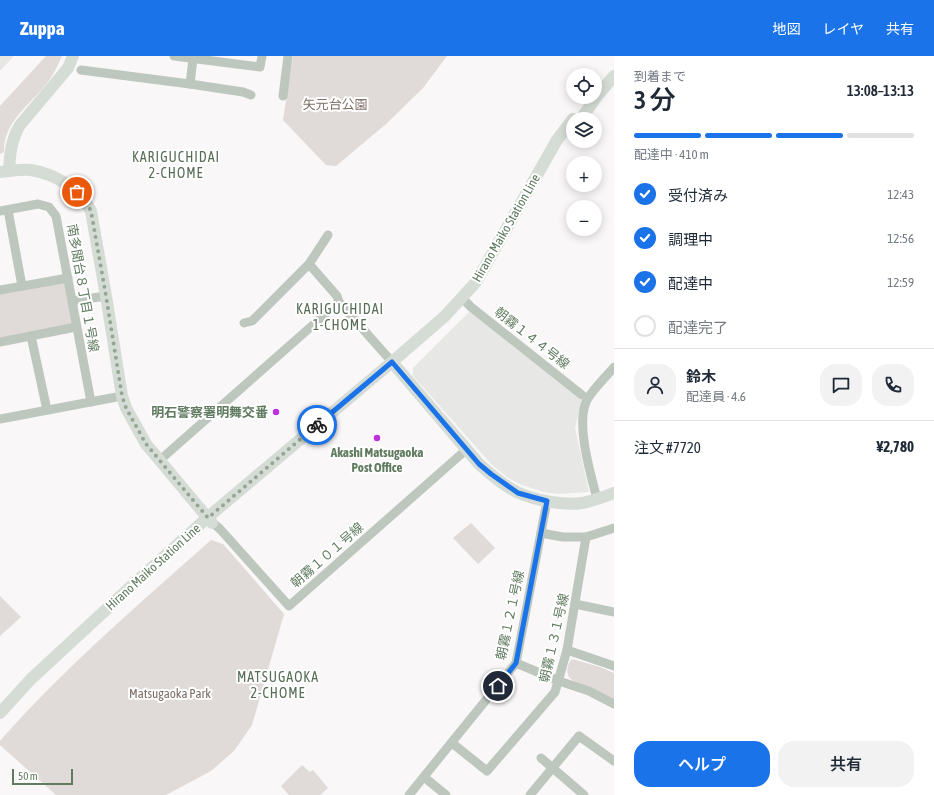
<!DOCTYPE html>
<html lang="ja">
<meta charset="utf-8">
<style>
body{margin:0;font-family:"Asap Condensed","Noto Sans JP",sans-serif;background:#f2f2f3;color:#1f2937;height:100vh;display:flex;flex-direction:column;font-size:15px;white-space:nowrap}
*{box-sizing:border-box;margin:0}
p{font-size:13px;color:#747a83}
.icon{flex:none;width:22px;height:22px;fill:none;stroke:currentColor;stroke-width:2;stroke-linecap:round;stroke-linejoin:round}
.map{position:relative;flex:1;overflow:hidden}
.details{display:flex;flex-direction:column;background:#fff;width:320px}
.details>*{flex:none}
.tools{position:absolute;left:566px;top:12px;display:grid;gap:8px}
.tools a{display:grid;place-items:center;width:36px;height:36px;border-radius:50%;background:#fff;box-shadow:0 2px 10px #0003;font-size:20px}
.scale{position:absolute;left:12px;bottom:10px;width:61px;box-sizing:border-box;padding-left:4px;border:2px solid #607b60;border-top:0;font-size:11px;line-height:14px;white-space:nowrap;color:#607b60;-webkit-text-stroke:3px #fff;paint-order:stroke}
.pin{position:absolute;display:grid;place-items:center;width:34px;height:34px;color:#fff;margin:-17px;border:2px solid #fff;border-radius:50%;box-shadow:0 1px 4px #0007}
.courier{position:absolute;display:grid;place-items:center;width:40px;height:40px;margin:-20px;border:3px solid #1a73e8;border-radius:50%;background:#fff;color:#222;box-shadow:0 1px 5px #0007}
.overview em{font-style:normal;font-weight:600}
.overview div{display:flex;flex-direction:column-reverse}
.overview{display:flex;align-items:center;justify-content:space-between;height:68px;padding:0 20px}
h1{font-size:26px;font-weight:600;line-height:30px}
.bar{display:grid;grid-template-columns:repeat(4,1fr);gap:6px 4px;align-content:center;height:48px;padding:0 20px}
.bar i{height:5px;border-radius:3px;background:#e0e1e3}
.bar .current{background:#1a73e8}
.bar p{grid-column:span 4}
.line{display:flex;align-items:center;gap:10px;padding:0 20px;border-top:1px solid #e0e1e3}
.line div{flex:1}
.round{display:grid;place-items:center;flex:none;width:42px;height:42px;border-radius:16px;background:#f2f2f3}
ol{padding:0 20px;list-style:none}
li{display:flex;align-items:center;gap:12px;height:44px}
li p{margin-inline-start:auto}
li .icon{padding:4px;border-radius:50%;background:#1a73e8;color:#fff;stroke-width:4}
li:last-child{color:#747a83}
li i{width:22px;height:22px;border:2px solid #e0e1e3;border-radius:50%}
.primary-button{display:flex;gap:8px;margin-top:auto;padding:8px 20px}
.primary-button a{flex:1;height:46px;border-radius:16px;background:#1a73e8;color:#fff;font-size:16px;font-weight:600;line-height:46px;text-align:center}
.primary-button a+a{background:#f2f2f3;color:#1f2937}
header{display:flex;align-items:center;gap:24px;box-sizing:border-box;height:56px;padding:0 20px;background:#1a73e8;color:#fff}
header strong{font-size:19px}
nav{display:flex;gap:22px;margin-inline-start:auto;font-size:14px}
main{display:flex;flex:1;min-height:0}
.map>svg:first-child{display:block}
.built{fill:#e7e8e6}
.green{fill:#e0dad8}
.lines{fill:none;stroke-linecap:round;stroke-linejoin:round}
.street{stroke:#bec7be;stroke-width:9}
.secondary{stroke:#d5dcd5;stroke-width:12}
.done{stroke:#96a695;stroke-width:4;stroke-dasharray:0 7.2}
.route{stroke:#1a73e8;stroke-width:5}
.poi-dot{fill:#bf2fe1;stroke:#fff;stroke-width:1.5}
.labels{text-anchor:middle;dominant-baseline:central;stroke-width:4;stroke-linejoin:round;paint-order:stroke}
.park-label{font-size:13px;fill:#7e7068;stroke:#fff}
.street-label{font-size:13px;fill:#607b60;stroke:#fff}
.poi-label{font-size:13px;font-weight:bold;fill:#607b60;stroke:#fff;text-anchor:end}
.neighbourhood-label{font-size:14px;letter-spacing:1px;fill:#576c57;stroke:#fff}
</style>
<header>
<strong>Zuppa</strong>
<nav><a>地図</a><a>レイヤ</a><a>共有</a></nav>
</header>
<main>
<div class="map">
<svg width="614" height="739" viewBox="0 0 614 739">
<rect width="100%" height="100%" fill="#f9f7f8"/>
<!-- built -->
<g class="built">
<path d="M0,0H14L0,15Z"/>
<path d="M470,255L582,344L575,372L589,436L557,438L544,436L522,429L508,422L492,409L413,320V312Z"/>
</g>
<!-- green -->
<g class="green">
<path d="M46,0H62C58,9 53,19 47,27C30,49 3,66 4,96L0,98V50Z"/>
<path d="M293,0H447L423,32L386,68L336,110L326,109L283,64Z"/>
<path d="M64,226L73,268L0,282V238Z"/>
<path d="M471,467L495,492L478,508L453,482Z"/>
<path d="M211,484L223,488L284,558L252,669L234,695L211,715L166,739H56L0,689V685C64,612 138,549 211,484Z"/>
<path d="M0,540L21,561L0,580Z"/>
<path d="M572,603L600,611L614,617V644C602,639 580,631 571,623C565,618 567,608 572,603Z"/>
<path d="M302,709L310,716L313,714L328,732L320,739H289L281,730Z"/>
</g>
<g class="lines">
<!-- street -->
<g class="street">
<path d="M174,0L260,11L262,0"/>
<path d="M81,14L190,28L243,36L251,39"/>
<path d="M190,28L193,3"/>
<path d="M283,40L288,0"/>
<path d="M8,154L22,230"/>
<path d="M0,155L38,148L49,151L56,160L91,346"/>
<path d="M309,208L337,240L339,246"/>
<path d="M0,234L68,222"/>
<path d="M72,245L106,240"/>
<path d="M465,245L471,251L582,339"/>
<path d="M244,267L252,265L309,208L328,179"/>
<path d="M31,280L47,354"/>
<path d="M0,286L76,271"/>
<path d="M0,363L122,340"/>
<path d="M160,404L339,246L392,306"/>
<path d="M597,443C591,419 575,367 587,344C593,333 606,321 614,311"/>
<path d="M213,467L220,473L289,550L467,393"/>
<path d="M541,477L563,481H586L614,472"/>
<path d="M575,548L614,556"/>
<path d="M567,594L614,610"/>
<path d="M516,607L559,625L589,635L614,648"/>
<path d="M452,687L487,715L555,636L567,594L586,481"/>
<path d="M541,702L584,739"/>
<path d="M424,721L446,739"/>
<path d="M409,739L516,607L547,445"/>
<path d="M530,739L579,680L614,705"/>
</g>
<!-- secondary -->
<g class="secondary">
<path d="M581,63L597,40L614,20"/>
<path d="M9,115C10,98 11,84 20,69L68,12L73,0"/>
<path d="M0,116C10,115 22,113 31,114C56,118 80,133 91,155L106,240L122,340L126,352L146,388L212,467"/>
<path d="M392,306L479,408C489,417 507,432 519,437C535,444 564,450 582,447C593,445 603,441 614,437"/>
<path d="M0,657L31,623L137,525L207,462L392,306L445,260L476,226L557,84L573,63"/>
</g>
</g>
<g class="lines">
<!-- done -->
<path class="done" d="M77,136L86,145L91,155L106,240L122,340L126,352L146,388L208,462L317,369"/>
<!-- route -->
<path class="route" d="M317,369L392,306L479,408L491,418L518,437L547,445L516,607L498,630"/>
</g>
<!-- markers -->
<g class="poi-dot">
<circle cx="276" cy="356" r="4"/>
<circle cx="377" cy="382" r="4"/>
</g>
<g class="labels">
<!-- park labels -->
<g class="park-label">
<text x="335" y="48">矢元台公園</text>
<text x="170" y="637">Matsugaoka Park</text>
</g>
<!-- street labels -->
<g class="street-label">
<text transform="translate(506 172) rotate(-60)">Hirano Maiko Station Line</text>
<text transform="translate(83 232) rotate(80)">南多聞台８丁目１号線</text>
<text transform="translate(532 282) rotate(38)">朝霧１４４号線</text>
<text transform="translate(327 499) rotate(-41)">朝霧１０１号線</text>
<text transform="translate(153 511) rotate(-42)">Hirano Maiko Station Line</text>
<text transform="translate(510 559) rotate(-78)">朝霧１２１号線</text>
<text transform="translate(554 582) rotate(-77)">朝霧１３１号線</text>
</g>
<!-- poi labels -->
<g class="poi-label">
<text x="268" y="356">明石警察署明舞交番</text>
<text x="377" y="396" text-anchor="middle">Akashi Matsugaoka<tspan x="377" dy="15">Post Office</tspan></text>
</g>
<!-- neighbourhood labels -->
<g class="neighbourhood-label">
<text x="176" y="101">KARIGUCHIDAI<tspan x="176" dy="16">2-CHOME</tspan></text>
<text x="340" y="253">KARIGUCHIDAI<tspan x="340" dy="16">1-CHOME</tspan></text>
<text x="278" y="621">MATSUGAOKA<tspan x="278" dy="16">2-CHOME</tspan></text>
</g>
</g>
</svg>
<div class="tools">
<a><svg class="icon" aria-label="locate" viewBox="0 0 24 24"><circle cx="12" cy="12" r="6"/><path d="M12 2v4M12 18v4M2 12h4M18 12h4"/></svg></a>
<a><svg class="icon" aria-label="layers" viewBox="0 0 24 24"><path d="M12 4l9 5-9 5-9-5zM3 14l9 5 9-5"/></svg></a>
<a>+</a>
<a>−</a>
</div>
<div class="scale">50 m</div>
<div class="pin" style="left:77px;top:136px;background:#ea580c"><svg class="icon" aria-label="bag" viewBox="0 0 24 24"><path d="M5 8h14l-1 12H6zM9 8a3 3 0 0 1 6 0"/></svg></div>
<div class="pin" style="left:498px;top:630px;background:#1f2937"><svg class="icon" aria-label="home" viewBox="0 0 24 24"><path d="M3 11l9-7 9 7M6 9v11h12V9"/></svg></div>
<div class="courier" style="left:317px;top:369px"><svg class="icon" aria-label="bike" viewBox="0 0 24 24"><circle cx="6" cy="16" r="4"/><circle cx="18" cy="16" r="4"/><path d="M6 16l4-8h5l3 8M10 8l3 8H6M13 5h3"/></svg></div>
</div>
<section class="details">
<div class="overview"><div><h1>3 分</h1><p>到着まで</p></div><em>13:08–13:13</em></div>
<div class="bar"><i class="current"></i><i class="current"></i><i class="current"></i><i></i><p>配達中 · 410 m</p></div>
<ol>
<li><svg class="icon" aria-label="check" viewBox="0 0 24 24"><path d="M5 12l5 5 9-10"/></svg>受付済み<p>12:43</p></li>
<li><svg class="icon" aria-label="check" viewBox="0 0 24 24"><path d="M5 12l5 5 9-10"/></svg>調理中<p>12:56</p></li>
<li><svg class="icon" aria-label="check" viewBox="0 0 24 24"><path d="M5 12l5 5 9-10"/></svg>配達中<p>12:59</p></li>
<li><i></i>配達完了</li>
</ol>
<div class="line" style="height:72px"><a class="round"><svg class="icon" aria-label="person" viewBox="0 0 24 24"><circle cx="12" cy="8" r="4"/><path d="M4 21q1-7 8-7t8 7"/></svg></a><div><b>鈴木</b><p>配達員 · 4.6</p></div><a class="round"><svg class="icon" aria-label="chat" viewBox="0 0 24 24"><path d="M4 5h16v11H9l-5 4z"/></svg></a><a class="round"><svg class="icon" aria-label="phone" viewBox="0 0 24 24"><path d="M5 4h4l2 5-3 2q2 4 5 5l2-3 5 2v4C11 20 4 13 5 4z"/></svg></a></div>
<div class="line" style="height:52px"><div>注文 #7720</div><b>¥2,780</b></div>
<div class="primary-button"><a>ヘルプ</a><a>共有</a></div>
</section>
</main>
